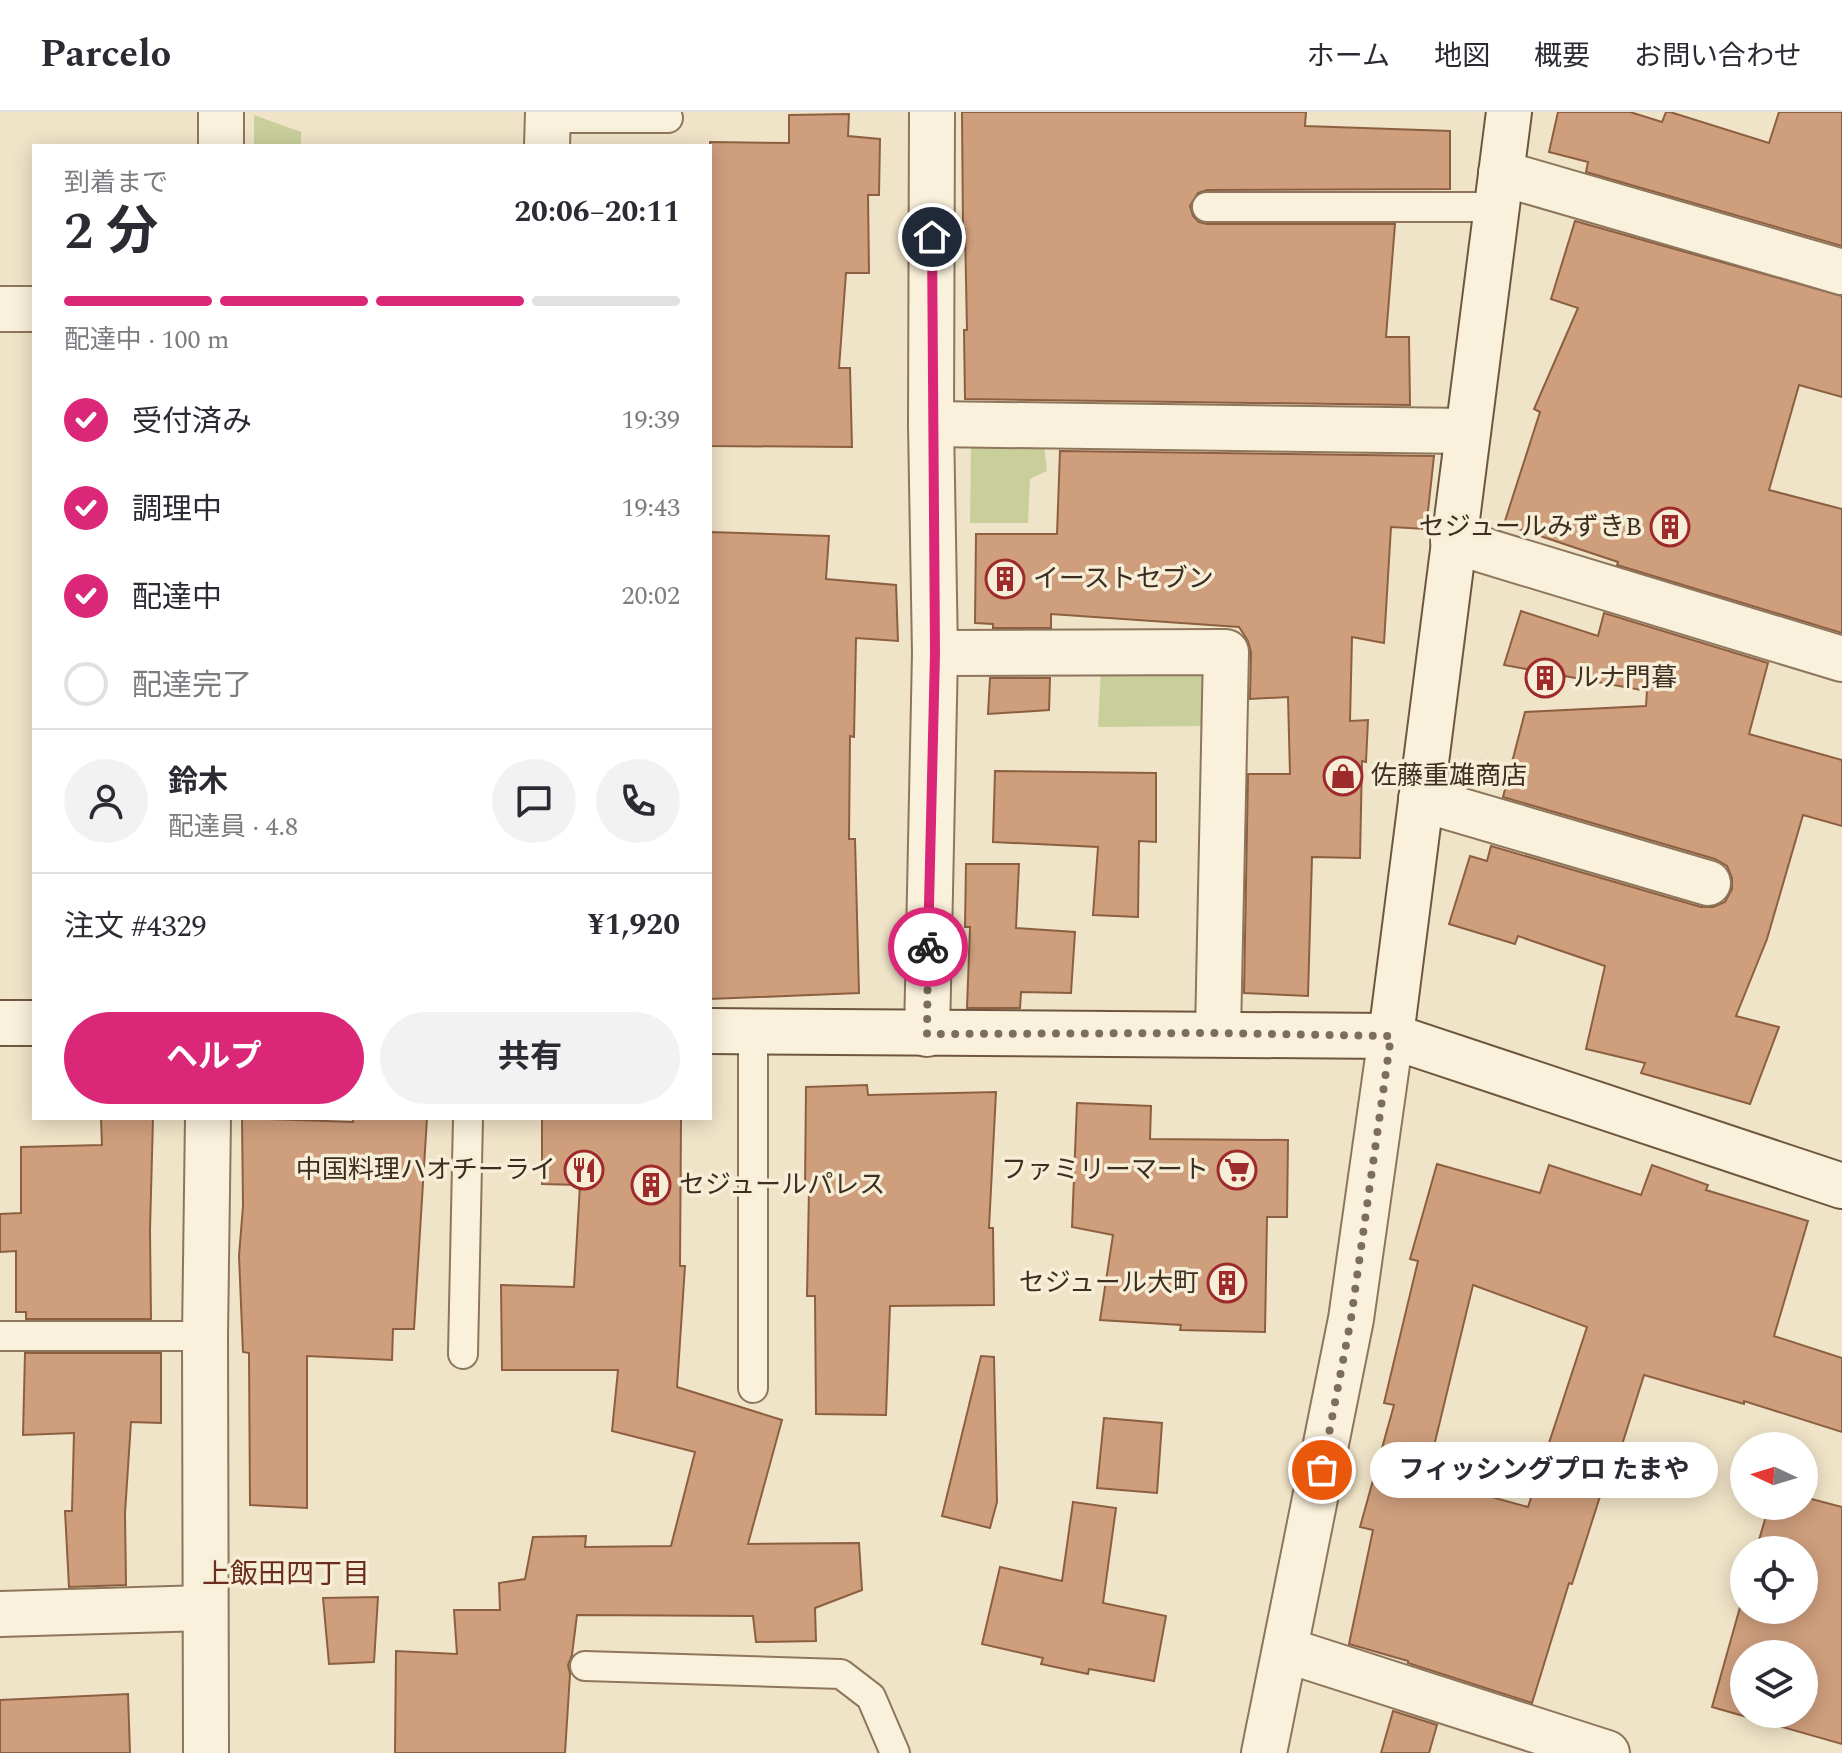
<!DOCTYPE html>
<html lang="ja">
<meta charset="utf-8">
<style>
body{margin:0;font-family:Spectral,"Noto Sans JP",serif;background:#f2f2f3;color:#2b2b33;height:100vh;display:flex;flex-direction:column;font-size:30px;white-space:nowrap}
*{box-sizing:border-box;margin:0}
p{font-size:26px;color:#7c7c81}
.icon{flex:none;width:44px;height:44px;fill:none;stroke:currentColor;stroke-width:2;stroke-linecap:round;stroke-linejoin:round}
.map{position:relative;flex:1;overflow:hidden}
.panel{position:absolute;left:32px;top:32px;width:680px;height:976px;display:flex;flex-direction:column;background:#fff;border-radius:0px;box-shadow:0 4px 20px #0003}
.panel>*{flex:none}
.needle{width:52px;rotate:274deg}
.controls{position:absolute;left:1730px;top:1320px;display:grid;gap:16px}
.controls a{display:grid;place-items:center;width:88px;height:88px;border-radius:50%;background:#fff;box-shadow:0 4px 20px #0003;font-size:40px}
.pin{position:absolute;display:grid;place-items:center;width:68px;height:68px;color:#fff;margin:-34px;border:4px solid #fff;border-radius:50%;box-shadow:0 2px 8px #0007}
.courier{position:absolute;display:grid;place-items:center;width:80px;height:80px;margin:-40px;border:6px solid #db2777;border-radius:50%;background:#fff;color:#222;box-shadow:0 2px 10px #0007}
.bubble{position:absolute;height:56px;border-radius:28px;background:#fff;box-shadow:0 4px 20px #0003;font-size:26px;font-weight:700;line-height:56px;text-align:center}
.overview em{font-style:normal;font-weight:700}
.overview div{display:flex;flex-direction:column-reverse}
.overview{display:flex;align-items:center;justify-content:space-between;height:136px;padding:0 32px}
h1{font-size:52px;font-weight:700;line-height:60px}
.bar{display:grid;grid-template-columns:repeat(4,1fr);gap:12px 8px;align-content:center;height:96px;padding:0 32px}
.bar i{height:10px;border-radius:6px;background:#e1e1e2}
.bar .active{background:#db2777}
.bar p{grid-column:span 4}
.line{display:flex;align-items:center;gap:20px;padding:0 32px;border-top:2px solid #e1e1e2}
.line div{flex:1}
.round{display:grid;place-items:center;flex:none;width:84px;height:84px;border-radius:42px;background:#f2f2f3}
ol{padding:0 32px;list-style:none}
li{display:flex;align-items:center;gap:24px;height:88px}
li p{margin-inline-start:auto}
li .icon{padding:8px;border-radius:50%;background:#db2777;color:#fff;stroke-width:4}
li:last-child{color:#7c7c81}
li i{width:44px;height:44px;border:4px solid #e1e1e2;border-radius:50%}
.cta{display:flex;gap:16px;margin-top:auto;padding:16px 32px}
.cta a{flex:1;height:92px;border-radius:48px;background:#db2777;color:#fff;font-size:32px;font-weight:700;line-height:92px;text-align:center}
.cta a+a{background:#f2f2f3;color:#2b2b33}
header{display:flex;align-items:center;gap:48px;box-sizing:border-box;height:112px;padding:0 40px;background:#fff;border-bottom:2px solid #e1e1e2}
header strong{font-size:38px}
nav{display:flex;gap:44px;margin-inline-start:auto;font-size:28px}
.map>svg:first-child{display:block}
.green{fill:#c9cf9b}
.building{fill:#cf9f7d;stroke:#8d5f41;stroke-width:2;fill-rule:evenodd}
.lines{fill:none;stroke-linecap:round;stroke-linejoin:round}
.lane-casing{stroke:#8d765c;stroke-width:32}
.street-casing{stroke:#8d765c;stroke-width:48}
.secondary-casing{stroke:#6f573f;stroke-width:48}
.lane{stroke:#faf1dc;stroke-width:28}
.street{stroke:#faf1dc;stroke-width:44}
.secondary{stroke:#faf1dc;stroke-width:44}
.done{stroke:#7c6e5b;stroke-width:8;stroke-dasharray:0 14.4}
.route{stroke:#db2777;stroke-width:10}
.labels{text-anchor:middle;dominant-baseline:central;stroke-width:7;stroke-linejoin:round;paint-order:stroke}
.poi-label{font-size:26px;fill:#3d2e20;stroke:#f7eed8;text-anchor:end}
.neighbourhood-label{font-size:28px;fill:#6b2e1e;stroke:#f7eed8}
</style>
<header>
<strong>Parcelo</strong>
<nav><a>ホーム</a><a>地図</a><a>概要</a><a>お問い合わせ</a></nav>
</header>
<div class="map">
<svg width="1842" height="1641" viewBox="0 0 1842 1641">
<rect width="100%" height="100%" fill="#f0e4c8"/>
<!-- green -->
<g class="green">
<path d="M254,3L301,20V34H254Z"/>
<path d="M1044,332L1047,359L1030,367L1028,411H970L971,334Z"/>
<path d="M1212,555L1209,614L1098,615L1101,557Z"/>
</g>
<!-- building -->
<g class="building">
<path d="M962,0H1306L1305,14L1450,19V77L1207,78L1198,81L1190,94L1193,104L1199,110L1207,112H1395L1386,225H1409L1410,293L965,287L964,218H967L965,117H963Z"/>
<path d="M1558,0H1630L1662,10L1666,0H1670L1769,31L1779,0H1842V134L1586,60L1588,50L1549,40Z"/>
<path d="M849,2L848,24L880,27L879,83H868L869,161H846L839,256H850L852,335L710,334V30L789,31V3Z"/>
<path d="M1575,109L1842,184V285L1799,273L1769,378L1842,397V521L1617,453L1618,450L1504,412L1540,300L1534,297L1578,196L1551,187Z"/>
<path d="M1060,339L1434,344L1426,417L1391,415L1384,531L1352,525L1350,609L1368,608L1366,650L1362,649L1360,746L1312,745L1308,884L1244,881L1248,662H1290L1288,585L1250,587L1251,540L1248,529L1239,515L1051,502V516H993V512L975,511L976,422H1057Z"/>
<path d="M710,420L829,424L826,467L896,473L898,529L856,526L854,625L850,624L849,727H855L859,881L710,887Z"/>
<path d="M1521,499L1598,524L1604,501L1768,551L1749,622L1842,648V714L1803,703L1767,827L1736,904L1779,915L1750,992L1641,961L1645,951L1586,937L1605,854L1518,824L1515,832L1449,812L1470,744L1487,749L1491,734L1701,795H1713L1725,790L1732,777V766L1727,754L1715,747L1503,685L1525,600L1646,594L1647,579L1504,553Z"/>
<path d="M990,566H1050L1049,598L988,602Z"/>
<path d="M995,659L1156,661V730L1139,729L1138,805L1093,803L1098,735L993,730Z"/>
<path d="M966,752H1019L1016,816L1075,820L1071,881L1021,880L1020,896H967L970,815H965Z"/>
<path d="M867,973L868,983L996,980L989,1116H993L994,1193L890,1194L886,1303L816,1302L815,1184H807L809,1077H805L806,975Z"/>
<path d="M1077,991L1151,994L1150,1027L1288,1028L1287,1105H1267L1265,1220L1180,1218L1181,1213L1100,1208L1113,1123L1072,1115Z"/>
<path d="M101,1006H153L150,1118L151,1207H26V1200H16V1139L0,1140V1102L21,1101V1035L102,1033Z"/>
<path d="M242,1006L353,1010V1006H427L414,1217H393L392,1248L307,1244V1396L250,1393L249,1241L243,1240L239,1144L243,1094Z"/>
<path d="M542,1006H681L680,1154H685L677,1275L782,1308L748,1432L859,1431L862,1478L815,1496L816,1529L756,1530L753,1504L577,1503L572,1543L568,1553L570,1562L565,1641H395L396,1539L457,1542L454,1498H500L499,1471L525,1467L533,1425L586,1424L585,1435L671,1434L695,1340L612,1319L618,1258H502L501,1173L574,1175L580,1073L542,1072Z"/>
<path d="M1437,1052L1540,1081L1549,1053L1641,1083L1652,1053L1708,1073L1706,1078L1808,1109L1774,1224L1842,1246V1320L1744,1289V1292L1644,1263L1616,1352L1611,1350L1572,1472L1569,1471L1532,1591L1408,1551V1549L1349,1532L1373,1418L1360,1415L1394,1293L1384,1291L1418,1149L1410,1147ZM1473,1173L1587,1215L1528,1395L1426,1367Z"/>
<path d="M25,1241H161V1311L131,1310L125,1401L126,1473L69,1475L65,1399H72L74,1321L23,1323Z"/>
<path d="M981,1244L994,1245L997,1390L990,1416L942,1404Z"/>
<path d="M1104,1306L1162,1311L1157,1381L1097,1376Z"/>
<path d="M1804,1385L1842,1395V1632L1712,1595L1744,1481V1498H1804V1438H1756L1769,1394H1804ZM1744,1542H1804V1602H1744Z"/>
<path d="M1073,1390L1116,1396L1103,1491L1166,1504L1154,1569L1089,1557L1088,1562L1041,1552L1043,1546L982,1532L1000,1455L1062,1469Z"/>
<path d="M378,1485L374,1550L329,1552L323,1486Z"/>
<path d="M128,1582L130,1641H0V1588Z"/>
<path d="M1393,1599L1437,1613L1429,1641H1381Z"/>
</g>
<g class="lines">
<!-- lane casing -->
<g class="lane-casing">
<g id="lane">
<path d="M548,6H668"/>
<path d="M1207,95H1497"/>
<path d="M0,1224H205"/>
<path d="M463,1242L468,1006"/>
<path d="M753,1276V919"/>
<path d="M585,1554L841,1562L871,1585L895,1641"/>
</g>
</g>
<!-- street casing -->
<g class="street-casing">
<g id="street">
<path d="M221,34V0"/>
<path d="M547,34L548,0"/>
<path d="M1501,61L1842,160"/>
<path d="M0,197H34"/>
<path d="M931,312L1468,319"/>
<path d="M1453,429L1842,547"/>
<path d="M935,541L1226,540L1218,921"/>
<path d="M1421,687L1708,771"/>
<path d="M927,922L935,541L931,312L932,0"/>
<path d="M0,1502L205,1496"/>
<path d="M1286,1538L1607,1641"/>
<path d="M206,1641L205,1224L208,1006"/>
<path d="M1264,1641L1351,1207L1391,924"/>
</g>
</g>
<!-- secondary casing -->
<g class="secondary-casing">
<g id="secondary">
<path d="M0,911H34"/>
<path d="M710,919L1391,924L1842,1074"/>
<path d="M1391,924L1509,0"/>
</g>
</g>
<!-- lane -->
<use href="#lane" class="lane"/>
<!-- street -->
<use href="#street" class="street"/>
<!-- secondary -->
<use href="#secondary" class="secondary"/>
</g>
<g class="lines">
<!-- done -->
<path class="done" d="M928,835L927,922L1218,921L1391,924L1351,1207L1322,1358"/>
<!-- route -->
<path class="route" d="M928,835L935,541L932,125"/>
</g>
<!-- icons -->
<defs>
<g id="building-ring" transform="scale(2)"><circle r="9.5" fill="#f7eed8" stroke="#9e2a2b" stroke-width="1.5"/><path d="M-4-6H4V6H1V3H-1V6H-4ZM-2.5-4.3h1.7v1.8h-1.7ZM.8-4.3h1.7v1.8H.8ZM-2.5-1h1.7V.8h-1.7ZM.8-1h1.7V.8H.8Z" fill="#9e2a2b"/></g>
<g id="shop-ring" transform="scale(2)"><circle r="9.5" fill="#f7eed8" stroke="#9e2a2b" stroke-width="1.5"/><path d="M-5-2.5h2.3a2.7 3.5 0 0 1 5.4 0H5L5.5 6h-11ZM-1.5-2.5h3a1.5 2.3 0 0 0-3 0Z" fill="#9e2a2b"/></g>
<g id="restaurant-ring" transform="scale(2)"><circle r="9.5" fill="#f7eed8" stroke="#9e2a2b" stroke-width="1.5"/><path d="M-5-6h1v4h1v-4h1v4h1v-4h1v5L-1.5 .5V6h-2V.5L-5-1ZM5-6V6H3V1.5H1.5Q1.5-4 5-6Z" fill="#9e2a2b"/></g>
<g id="supermarket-ring" transform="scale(2)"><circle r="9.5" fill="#f7eed8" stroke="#9e2a2b" stroke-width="1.5"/><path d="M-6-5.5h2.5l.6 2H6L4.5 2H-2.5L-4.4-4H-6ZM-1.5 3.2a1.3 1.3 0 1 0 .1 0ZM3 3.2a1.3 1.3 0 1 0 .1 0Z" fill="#9e2a2b"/></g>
</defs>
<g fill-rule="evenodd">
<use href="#building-ring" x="1670" y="415"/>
<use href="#building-ring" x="1005" y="467"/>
<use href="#building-ring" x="1545" y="566"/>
<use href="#shop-ring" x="1343" y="664"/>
<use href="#restaurant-ring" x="584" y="1058"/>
<use href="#supermarket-ring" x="1237" y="1058"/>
<use href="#building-ring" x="651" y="1073"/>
<use href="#building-ring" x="1227" y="1171"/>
</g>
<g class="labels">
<!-- poi labels -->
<g class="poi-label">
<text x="1642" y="415">セジュールみずきB</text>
<text x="1033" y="467" text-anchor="start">イーストセブン</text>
<text x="1573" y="566" text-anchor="start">ルナ門暮</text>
<text x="1371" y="664" text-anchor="start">佐藤重雄商店</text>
<text x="556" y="1058">中国料理ハオチーライ</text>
<text x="1209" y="1058">ファミリーマート</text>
<text x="679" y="1073" text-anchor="start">セジュールパレス</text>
<text x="1199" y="1171">セジュール大町</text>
</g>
<!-- neighbourhood labels -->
<g class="neighbourhood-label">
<text x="286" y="1462">上飯田四丁目</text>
</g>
</g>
</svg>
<div class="controls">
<a><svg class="needle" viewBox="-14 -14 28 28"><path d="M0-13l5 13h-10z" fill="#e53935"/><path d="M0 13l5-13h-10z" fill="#7c7c81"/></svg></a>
<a><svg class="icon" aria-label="locate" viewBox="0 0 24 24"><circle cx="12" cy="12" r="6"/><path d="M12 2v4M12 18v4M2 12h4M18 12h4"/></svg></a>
<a><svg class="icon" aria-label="layers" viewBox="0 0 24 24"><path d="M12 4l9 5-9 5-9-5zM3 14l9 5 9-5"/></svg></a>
</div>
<div class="pin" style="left:1322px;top:1358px;background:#ea580c"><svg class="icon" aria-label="bag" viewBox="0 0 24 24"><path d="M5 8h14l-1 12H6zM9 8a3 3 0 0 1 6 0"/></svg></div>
<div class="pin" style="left:932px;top:125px;background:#1f2937"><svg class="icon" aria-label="home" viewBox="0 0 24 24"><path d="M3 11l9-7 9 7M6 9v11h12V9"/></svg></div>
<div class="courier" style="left:928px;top:835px"><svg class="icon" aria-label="bike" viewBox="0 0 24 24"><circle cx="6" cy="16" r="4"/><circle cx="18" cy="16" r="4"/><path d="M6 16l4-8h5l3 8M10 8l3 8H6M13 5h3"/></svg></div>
<div class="bubble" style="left:1370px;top:1330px;width:348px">フィッシングプロ たまや</div>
<section class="panel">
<div class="overview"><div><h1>2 分</h1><p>到着まで</p></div><em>20:06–20:11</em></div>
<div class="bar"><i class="active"></i><i class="active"></i><i class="active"></i><i></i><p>配達中 · 100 m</p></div>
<ol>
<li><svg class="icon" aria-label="check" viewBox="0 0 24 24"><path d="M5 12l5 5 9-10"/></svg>受付済み<p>19:39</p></li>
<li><svg class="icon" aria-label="check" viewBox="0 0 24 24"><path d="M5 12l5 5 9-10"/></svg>調理中<p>19:43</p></li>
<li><svg class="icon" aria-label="check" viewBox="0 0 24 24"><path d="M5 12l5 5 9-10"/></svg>配達中<p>20:02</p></li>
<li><i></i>配達完了</li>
</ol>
<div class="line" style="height:144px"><a class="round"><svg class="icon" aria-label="person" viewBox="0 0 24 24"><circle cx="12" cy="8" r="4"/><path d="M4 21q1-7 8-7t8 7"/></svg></a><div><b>鈴木</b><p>配達員 · 4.8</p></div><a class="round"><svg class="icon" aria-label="chat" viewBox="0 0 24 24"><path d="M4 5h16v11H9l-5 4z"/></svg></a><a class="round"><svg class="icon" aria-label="phone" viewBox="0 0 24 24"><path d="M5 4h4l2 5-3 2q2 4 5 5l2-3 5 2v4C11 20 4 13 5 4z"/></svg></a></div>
<div class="line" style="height:104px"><div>注文 #4329</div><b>¥1,920</b></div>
<div class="cta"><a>ヘルプ</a><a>共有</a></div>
</section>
</div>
